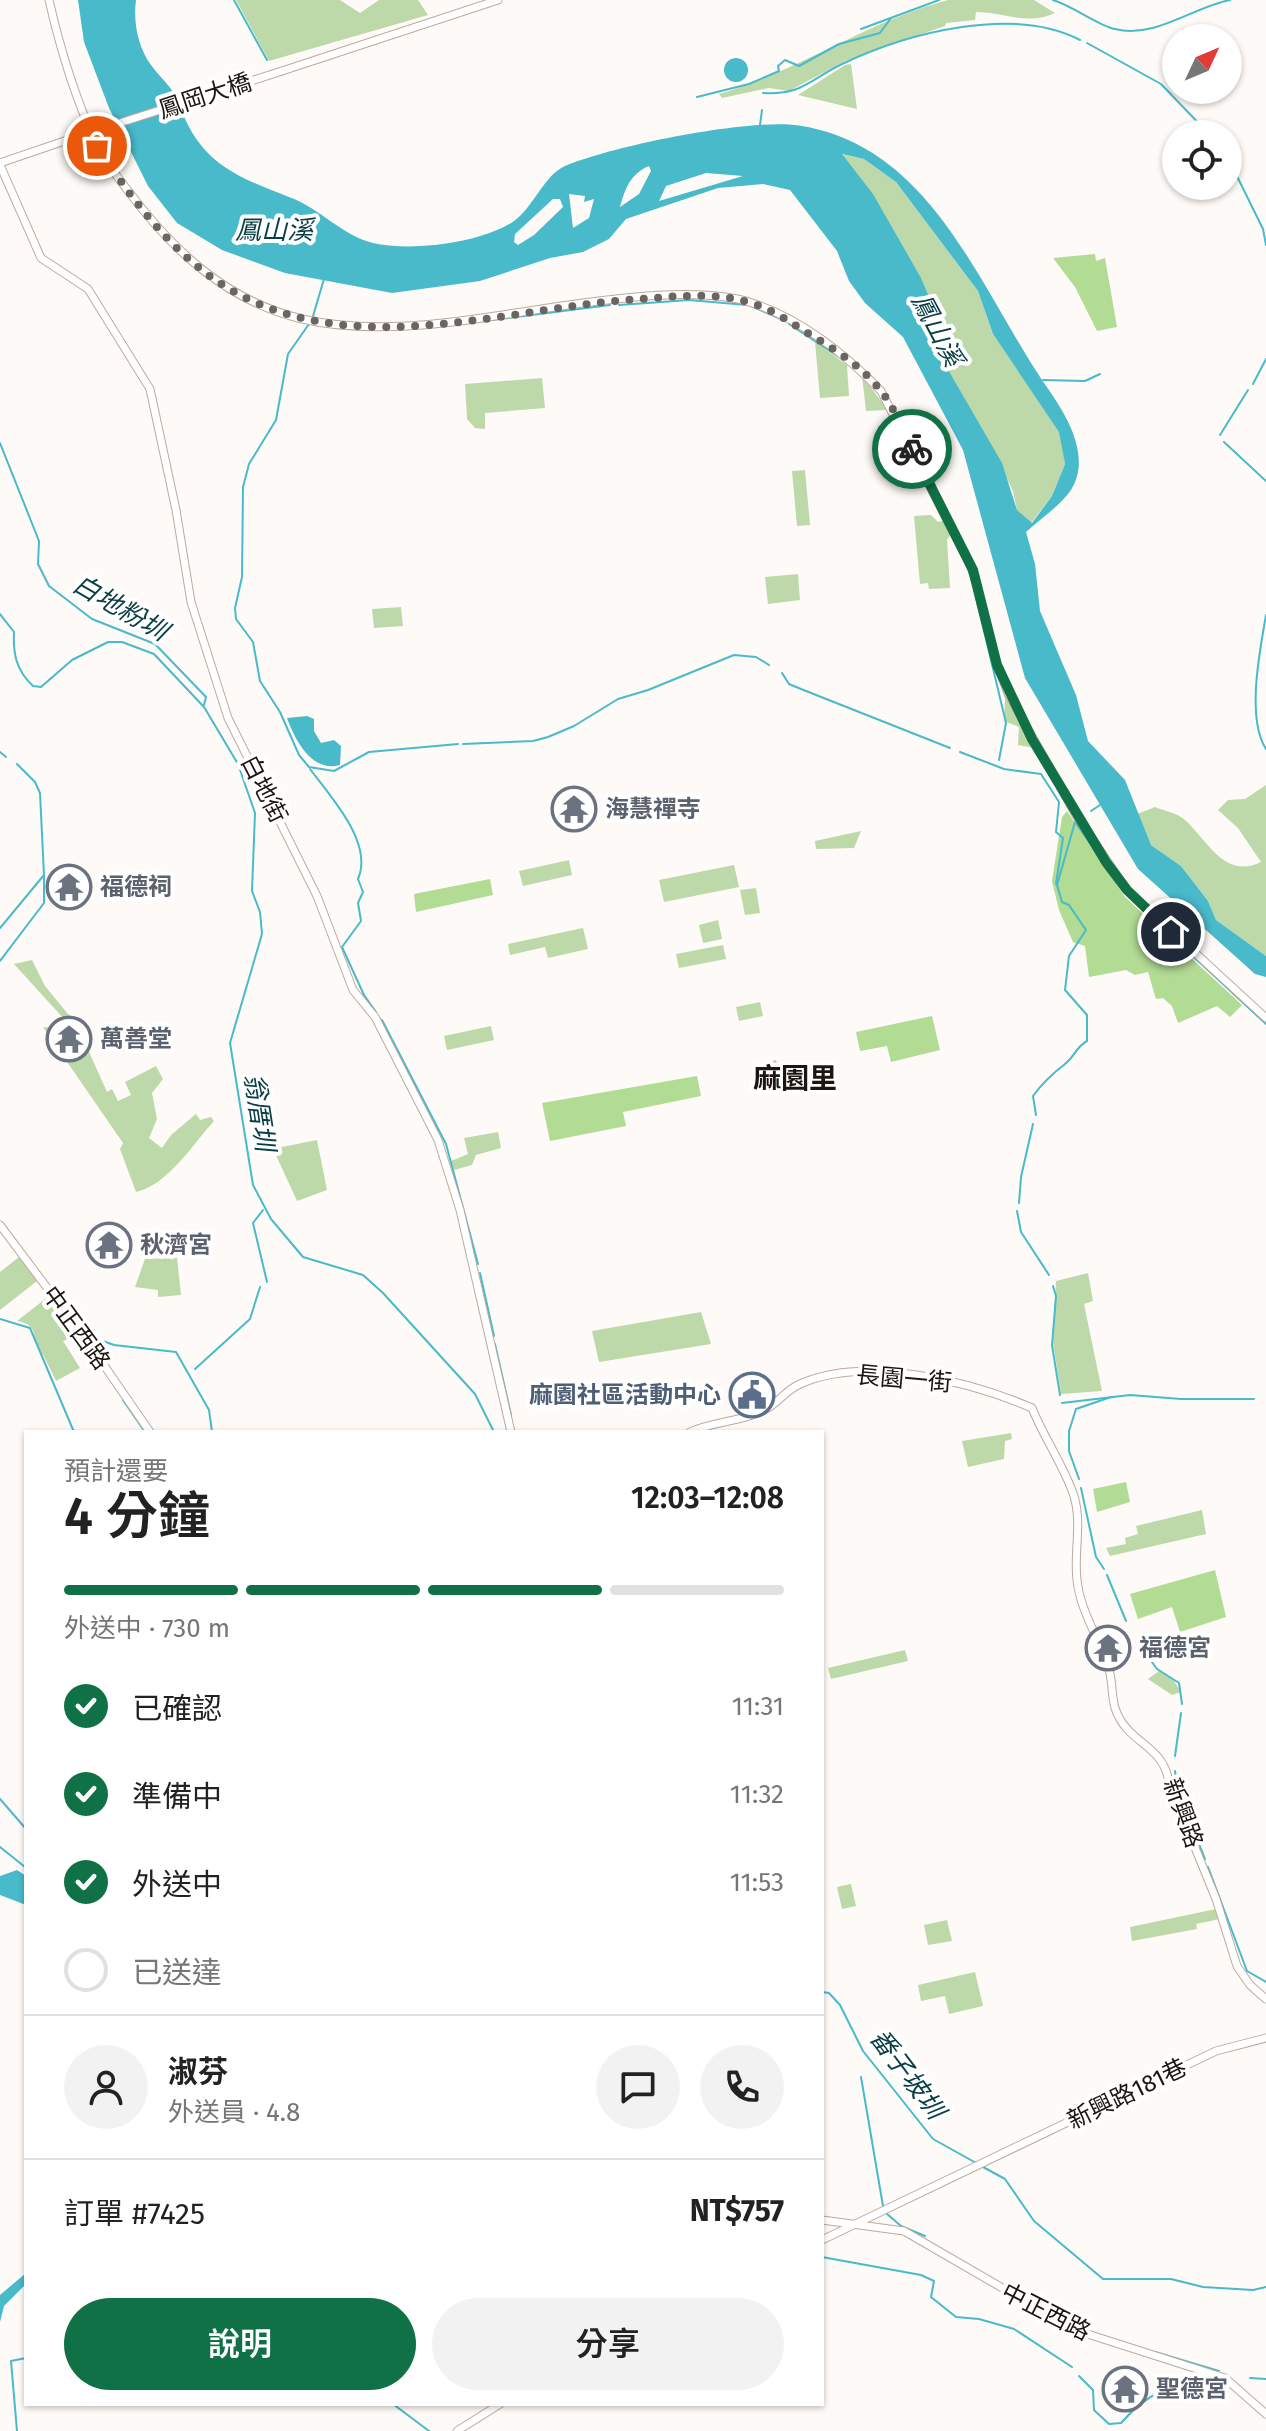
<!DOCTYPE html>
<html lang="zh-TW">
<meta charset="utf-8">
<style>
body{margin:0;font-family:"Fira Sans","Noto Sans TC",sans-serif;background:#f2f2f2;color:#222;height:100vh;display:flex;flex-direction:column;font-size:30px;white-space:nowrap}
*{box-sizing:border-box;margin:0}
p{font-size:26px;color:#767676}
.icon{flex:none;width:44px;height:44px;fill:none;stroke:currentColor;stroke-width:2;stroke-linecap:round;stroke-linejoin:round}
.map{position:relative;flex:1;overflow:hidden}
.side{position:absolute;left:24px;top:1430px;width:800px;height:976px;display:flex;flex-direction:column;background:#fff;border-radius:0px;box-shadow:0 2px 6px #0004}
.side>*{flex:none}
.needle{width:52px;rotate:46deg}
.buttons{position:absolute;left:1162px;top:24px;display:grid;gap:16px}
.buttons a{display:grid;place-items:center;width:80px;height:80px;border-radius:50%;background:#fff;box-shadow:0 2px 6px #0004;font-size:40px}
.pin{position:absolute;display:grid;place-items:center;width:68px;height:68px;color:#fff;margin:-34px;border:4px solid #fff;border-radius:50%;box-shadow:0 2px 8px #0007}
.courier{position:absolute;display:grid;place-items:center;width:80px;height:80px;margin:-40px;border:6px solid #117146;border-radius:50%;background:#fff;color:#222;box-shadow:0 2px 10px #0007}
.head em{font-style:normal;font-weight:600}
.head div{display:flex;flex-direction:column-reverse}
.head{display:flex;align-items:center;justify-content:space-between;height:136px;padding:0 40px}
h1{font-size:52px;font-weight:600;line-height:60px}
.bar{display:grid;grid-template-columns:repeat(4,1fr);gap:12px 8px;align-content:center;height:96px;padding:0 40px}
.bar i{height:10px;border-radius:6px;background:#e0e0e0}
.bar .active{background:#117146}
.bar p{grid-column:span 4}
.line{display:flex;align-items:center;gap:20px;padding:0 40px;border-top:2px solid #e0e0e0}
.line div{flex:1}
.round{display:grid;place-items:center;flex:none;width:84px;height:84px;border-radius:42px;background:#f2f2f2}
ol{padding:0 40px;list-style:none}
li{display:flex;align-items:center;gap:24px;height:88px}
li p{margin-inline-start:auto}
li .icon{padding:8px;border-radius:50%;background:#117146;color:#fff;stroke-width:4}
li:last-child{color:#767676}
li i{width:44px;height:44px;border:4px solid #e0e0e0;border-radius:50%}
.button{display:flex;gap:16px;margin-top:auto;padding:16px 40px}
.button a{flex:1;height:92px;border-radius:48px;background:#117146;color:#fff;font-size:32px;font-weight:600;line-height:92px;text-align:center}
.button a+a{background:#f2f2f2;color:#222}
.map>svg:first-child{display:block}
.green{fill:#bdd9aa}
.forest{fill:#b2db94}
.water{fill:#48baca;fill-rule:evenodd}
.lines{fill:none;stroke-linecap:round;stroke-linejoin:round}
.stream{stroke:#48baca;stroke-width:2}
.secondary-casing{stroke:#bea99c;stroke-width:9}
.secondary{stroke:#fff;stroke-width:7}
.secondary-bridge-casing{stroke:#bea99c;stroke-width:9;stroke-linecap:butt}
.secondary-bridge{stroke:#fff;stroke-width:7}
.done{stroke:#6b6561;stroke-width:8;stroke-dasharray:0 14.4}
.route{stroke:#117146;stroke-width:10}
.labels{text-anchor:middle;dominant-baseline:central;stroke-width:8;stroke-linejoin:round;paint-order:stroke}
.street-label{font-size:24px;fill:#1c1510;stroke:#fff}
.worship-label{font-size:24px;font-weight:bold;fill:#5b616d;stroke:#fff;text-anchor:start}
.service-label{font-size:24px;font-weight:bold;fill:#4e5e75;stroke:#fff;text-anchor:end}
.water-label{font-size:26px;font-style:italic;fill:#083e44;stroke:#fff}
.quarter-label{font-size:28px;font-weight:bold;fill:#1c1510;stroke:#fff}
</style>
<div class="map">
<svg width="1266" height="2431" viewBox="0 0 1266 2431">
<rect width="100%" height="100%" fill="#fefaf7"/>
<!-- green -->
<g class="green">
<path d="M236,0H340L360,13L379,0H418L428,15L269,61Z"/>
<path d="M948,0H1034L1055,13C1029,26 1003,12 976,12L975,20L946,23L945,26L845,61L789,91L769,88L722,98L719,94C799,71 868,21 948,0Z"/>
<path d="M851,64L857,109L798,95L845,65Z"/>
<path d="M840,154L864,159L896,182L978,291L993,334L1060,432L1065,464L1052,496L1031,523L1017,510L1013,491L988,440L935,347L932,304Z"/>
<path d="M815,342L847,365L849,396L820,398Z"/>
<path d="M862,376L888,410L866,411Z"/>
<path d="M542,378L545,408L485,413V429L475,428L467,419L465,384Z"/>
<path d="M805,470L810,525L797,526L792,471Z"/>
<path d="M931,515L938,522L945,520L952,532L947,540L950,588L929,589L928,583L920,584L914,516Z"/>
<path d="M798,574L800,600L768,604L765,577Z"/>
<path d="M401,607L403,626L374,628L372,609Z"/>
<path d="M997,675L1034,748L1018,745L1019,727L1004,721L1005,699Z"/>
<path d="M1266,785V956L1216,920L1208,901L1181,866L1151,845L1137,814L1155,807C1165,811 1177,813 1185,820C1208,841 1225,880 1261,862L1238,828L1218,810L1228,800L1245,799Z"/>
<path d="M861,831L854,848L816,849L815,841Z"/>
<path d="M569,860L572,875L523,886L519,871Z"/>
<path d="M734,865L739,887L664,902L659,880Z"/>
<path d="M756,888L760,913L745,915L740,890Z"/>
<path d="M718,920L722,939L703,943L699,925Z"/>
<path d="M583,928L588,949L548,958L545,947L510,955L508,944Z"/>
<path d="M723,945L726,959L679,968L676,954Z"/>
<path d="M32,960L45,986L77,1025L107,1092L112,1089L118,1101L131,1095L125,1082L156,1066L163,1079L152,1093L157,1119L149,1138L162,1148L171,1135L196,1114L200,1120L211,1117L214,1121C192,1145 169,1184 136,1192L120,1149L123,1143L43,1027L58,1028L65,1020L14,964Z"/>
<path d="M760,1002L763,1016L739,1021L736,1007Z"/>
<path d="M491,1026L494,1040L447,1050L444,1036Z"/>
<path d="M776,1060L781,1081L757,1086L752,1065Z"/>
<path d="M498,1132L501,1148L476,1155L472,1165L454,1170L451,1161L468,1154L464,1138Z"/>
<path d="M317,1140L327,1190L297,1201L275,1153L277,1148Z"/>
<path d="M19,1257L37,1281L0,1310V1272Z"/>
<path d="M177,1258L181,1295L158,1297V1290L135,1287L145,1259Z"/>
<path d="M1088,1273L1093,1301L1084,1304L1102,1391L1061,1394L1053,1342L1056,1281Z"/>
<path d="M49,1296L78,1335L63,1341L80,1368L56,1381C51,1370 44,1356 39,1348C31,1333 38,1325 17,1321Z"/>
<path d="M701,1312L711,1344L599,1362L592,1331Z"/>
<path d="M1011,1433L1012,1439L1005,1441L1004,1459L968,1467L962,1441Z"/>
<path d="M1202,1510L1206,1534L1110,1556L1106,1548L1126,1544L1125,1538L1138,1534L1136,1526Z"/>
<path d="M905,1650L908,1661L831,1679L828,1668Z"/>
<path d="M1159,1671L1174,1681L1181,1692L1172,1695L1148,1679Z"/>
<path d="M851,1884L856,1906L842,1909L837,1887Z"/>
<path d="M1216,1909L1220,1919L1196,1924L1197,1929L1132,1941L1130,1927Z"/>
<path d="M947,1920L952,1941L928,1945L924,1925Z"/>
<path d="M975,1972L983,2006L949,2014L945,1996L921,2001L918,1985Z"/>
</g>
<!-- forest -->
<g class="forest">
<path d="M1095,254L1096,261L1105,258L1117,327L1097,331L1075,287L1053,258Z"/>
<path d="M1067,811L1125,897L1242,1005L1230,1017L1217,1006L1178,1023L1172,1006L1163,998L1156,999L1148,972L1135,975L1126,970L1089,977L1085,946L1073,942L1059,910L1052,881L1062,817Z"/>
<path d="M490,879L493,895L416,912L414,894Z"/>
<path d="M932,1016L940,1050L891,1062L887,1046L860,1051L856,1032Z"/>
<path d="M697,1076L701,1096L623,1112L626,1126L550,1141L542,1103Z"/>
<path d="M1126,1482L1130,1502L1097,1512L1093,1489Z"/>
<path d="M1215,1570L1226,1617L1180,1632L1172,1607L1138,1619L1130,1594Z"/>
</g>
<!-- water -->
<g class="water">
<path d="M78,0H136C133,22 138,47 151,65C161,79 174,88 179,104C200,163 235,176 289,197C320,208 341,235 373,243C411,252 482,243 514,221C533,208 544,175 565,166C612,146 753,117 802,126C932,148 979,287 1044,383C1064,411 1093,455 1071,490C1060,506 1040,519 1026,532L1035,564L1040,611L1076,695L1088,741L1125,780L1151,845L1181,866L1208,901L1216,920L1266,956V977L1255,974L1138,869L1025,678L963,450L903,337L865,303L849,281L837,251L790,190L763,184L718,188L626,219L609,239L583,252L550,258L480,281L392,293L285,273L222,250L177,223L148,186L109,108L84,42ZM842,154L864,159L896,182L978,291L993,334L1059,432L1065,464L1052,496L1032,523L1017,510L1002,463L935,347L932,304L921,278L873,194ZM649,166L651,171L639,194L620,207C625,189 630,174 649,166ZM706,173L743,176L659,201L666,186ZM569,194L585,196L584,202L594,199L589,218L573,228ZM553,199H560L563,207L534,235L518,245L514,242L515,234Z"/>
<circle cx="736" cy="70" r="12"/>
<path d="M307,716L314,719V731L321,743L334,740L341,746L340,765C312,773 295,740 287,718Z"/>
<path d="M17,1870L26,1876V1905L0,1895V1876Z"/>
<path d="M26,2273V2284L4,2306L0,2322V2295Z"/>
</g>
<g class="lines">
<!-- stream -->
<g class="stream">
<path d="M234,0L267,60"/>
<path d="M1053,0C1075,7 1097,25 1115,29C1155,39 1193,7 1230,0"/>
<path d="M861,29L939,0"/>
<path d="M1087,43L1161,84L1209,134"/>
<path d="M763,93C803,95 809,80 842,64C907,33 1013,5 1080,40"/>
<path d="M697,97L749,84L779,71L778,66L785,60L799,66L839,44L880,33L891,18"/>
<path d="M760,125L762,110"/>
<path d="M1228,158L1263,229L1266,245"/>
<path d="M619,305L689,300L747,305"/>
<path d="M753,307L781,319"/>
<path d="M313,316L324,279"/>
<path d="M309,324L288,354L276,420L249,464L243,487L242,577L235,608L236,619L253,642L260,681L280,712L299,755L309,767L334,771L369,752L458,744"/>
<path d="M460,324L610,305"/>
<path d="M789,324L839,357"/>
<path d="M336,328L349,329"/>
<path d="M1043,380L1085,381L1100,374"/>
<path d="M1253,384L1266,359"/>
<path d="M1220,435L1248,390"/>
<path d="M1224,442L1266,481"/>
<path d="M0,443L39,541L38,564L49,586L92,619L155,644L206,697L204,705"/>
<path d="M966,563L973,584"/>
<path d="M974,589L1006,723L999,760"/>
<path d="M0,614L14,632C13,654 16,670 33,686L41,687L72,660L108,642H122L154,654L204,707L238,764L255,813L252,891L260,912L262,934L230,1043L253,1185L271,1219L303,1257L363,1275L383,1293L475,1394L494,1432"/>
<path d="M1266,615C1260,650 1246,718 1266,749"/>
<path d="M782,673L789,684L801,689L950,748"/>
<path d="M463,744L533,741L548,737L574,726L618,699L648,690L734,655L756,657L769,665"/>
<path d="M0,752L6,757"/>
<path d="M960,752L1004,769L1041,774L1059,802L1056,832L1063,838L1056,884"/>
<path d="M310,769C330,796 374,843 358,879L363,892L358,903L361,921L342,947L364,995L376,1012"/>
<path d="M1091,811L1103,803"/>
<path d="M1075,822L1122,889"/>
<path d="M1138,905L1266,1024"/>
<path d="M0,928L44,875L40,793L35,782L17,764"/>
<path d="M0,961L44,903V876"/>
<path d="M382,1020L446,1144L478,1264"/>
<path d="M1036,1115L1033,1096C1043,1082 1052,1074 1065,1064C1075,1056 1076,1047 1087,1041V1015L1065,990L1069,956L1086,930L1069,905L1062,902L1057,885L1075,822"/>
<path d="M1019,1203L1021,1177L1033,1124"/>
<path d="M263,1210L253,1223L267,1282"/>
<path d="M1017,1211L1021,1232L1049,1275"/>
<path d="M480,1273L494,1336"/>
<path d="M1053,1286L1056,1296L1052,1345L1060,1395"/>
<path d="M0,1319L30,1328L74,1432"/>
<path d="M103,1341L114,1345L176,1352L209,1410L212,1432"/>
<path d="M495,1344L511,1415"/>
<path d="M195,1369L250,1319L260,1287"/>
<path d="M123,1400L145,1432"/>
<path d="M1062,1403L1130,1395L1181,1399H1254"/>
<path d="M1079,1479L1069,1451V1431L1076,1409L1111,1397"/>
<path d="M1081,1488L1096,1557L1104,1569"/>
<path d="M1107,1575L1126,1621"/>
<path d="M1149,1658L1157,1669L1179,1683L1182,1704"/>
<path d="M1175,1756L1181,1713"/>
<path d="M1175,1771L1178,1790L1205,1859"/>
<path d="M0,1799L26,1829"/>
<path d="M0,1847L25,1867"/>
<path d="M1208,1867L1247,1971L1266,1982"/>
<path d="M822,1992L829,1993L840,2005L863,2051L933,2139L978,2164"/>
<path d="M861,2077L883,2206"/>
<path d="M983,2167L1005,2179L1034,2221L1103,2279H1171L1203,2287L1253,2290L1266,2287"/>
<path d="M886,2213L901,2226L925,2236"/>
<path d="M822,2257L921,2275L934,2281L931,2297L956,2317L979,2319L1014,2329L1072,2367"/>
<path d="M1155,2352L1219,2371"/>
<path d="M1079,2376L1093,2390L1094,2410L1109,2424L1121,2423C1150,2390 1170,2386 1211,2379"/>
<path d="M1250,2378L1266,2379"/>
<path d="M393,2404L429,2431"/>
<path d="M17,2431L11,2361L26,2358"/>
</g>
<!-- secondary casing -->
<g class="secondary-casing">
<g id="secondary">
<path d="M49,0C60,48 75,98 96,143C103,159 116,175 126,188C171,249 226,301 302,319C359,332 424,327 482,318C554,308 685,281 752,303C801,319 846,355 881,391L973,570L997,665L1009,695L1076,815L1127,890L1266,1018"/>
<path d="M282,71L498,0"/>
<path d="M0,163L82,135"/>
<path d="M0,165L41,258L88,289L150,389L176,510L191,602L228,718L317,896L353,990L375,1017L438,1140L460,1210L511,1432"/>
<path d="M0,1225L90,1345L150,1432"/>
<path d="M690,1432C713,1421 743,1422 766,1409C778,1403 786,1390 800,1384C864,1355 970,1381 1032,1408C1044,1438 1064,1466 1074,1496C1083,1527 1072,1556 1078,1587C1083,1615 1099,1639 1108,1666C1113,1680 1111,1694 1115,1708C1127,1745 1165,1744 1169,1784L1216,1899L1237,1966L1250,1985L1266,1999"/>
<path d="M822,2220L904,2231L1075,2330L1225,2378L1266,2414"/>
<path d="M822,2240L1216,2051L1266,2038"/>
<path d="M457,2431L500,2404"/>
</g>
</g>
<!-- secondary -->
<use href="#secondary" class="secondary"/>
<!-- secondary-bridge casing -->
<g class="secondary-bridge-casing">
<path id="secondary-bridge" d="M82,135L282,71"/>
</g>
<!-- secondary-bridge -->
<use href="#secondary-bridge" class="secondary-bridge"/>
</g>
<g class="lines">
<!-- done -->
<path class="done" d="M97,146C138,209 187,274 259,304C380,355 518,306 642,299C678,296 716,292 751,303C772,309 790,322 809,334C835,349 862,367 880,390C894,406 902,430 912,449"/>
<!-- route -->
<path class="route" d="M912,449L973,570L997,665L1032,739L1106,862L1127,890L1171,932"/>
</g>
<!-- icons -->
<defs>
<g id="temple-ring" transform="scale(2.3)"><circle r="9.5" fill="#fff" stroke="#6b7280" stroke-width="1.5"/><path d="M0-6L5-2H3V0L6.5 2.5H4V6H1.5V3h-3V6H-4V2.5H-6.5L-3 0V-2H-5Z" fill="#6b7280"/></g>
<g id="civic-ring" transform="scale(2.3)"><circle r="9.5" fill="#fff" stroke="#5c6f8a" stroke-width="1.5"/><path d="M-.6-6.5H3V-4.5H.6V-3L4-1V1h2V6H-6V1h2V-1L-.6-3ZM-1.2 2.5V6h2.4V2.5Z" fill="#5c6f8a"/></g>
</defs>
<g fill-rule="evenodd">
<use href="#temple-ring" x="574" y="809"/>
<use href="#temple-ring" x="69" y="887"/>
<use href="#temple-ring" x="69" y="1039"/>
<use href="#temple-ring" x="109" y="1245"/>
<use href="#civic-ring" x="752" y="1395"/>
<use href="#temple-ring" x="1108" y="1648"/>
<use href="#temple-ring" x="1125" y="2389"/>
</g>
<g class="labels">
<!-- street labels -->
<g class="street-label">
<text transform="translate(205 96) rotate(-18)">鳳岡大橋</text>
<text transform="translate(264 789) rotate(63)">白地街</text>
<text transform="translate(76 1328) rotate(54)">中正西路</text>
<text transform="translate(904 1379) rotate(5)">長園一街</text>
<text transform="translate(1183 1813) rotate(70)">新興路</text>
<text transform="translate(1127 2094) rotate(-26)">新興路181巷</text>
<text transform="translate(1046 2312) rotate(27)">中正西路</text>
</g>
<!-- worship labels -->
<g class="worship-label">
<text x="605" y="809">海慧禪寺</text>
<text x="100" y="887">福德祠</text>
<text x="100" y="1039">萬善堂</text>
<text x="140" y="1245">秋濟宮</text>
<text x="1139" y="1648">福德宮</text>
<text x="1156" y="2389">聖德宮</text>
</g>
<!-- service labels -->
<g class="service-label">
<text x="721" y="1395">麻園社區活動中心</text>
</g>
<!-- water labels -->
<g class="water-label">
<text x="274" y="230">鳳山溪</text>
<text transform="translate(937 330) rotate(62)">鳳山溪</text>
<text transform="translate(120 608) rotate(30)">白地粉圳</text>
<text transform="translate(259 1112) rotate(81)">翁厝圳</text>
<text transform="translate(907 2074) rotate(53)">番子坡圳</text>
</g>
<!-- quarter labels -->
<g class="quarter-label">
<text x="795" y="1078">麻園里</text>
</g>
</g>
</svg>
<div class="buttons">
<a><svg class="needle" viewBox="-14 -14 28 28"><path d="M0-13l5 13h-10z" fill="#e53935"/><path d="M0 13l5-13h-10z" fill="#767676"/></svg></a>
<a><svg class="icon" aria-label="locate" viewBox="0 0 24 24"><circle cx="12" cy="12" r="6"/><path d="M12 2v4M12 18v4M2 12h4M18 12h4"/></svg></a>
</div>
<div class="pin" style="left:97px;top:146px;background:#ea580c"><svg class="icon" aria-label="bag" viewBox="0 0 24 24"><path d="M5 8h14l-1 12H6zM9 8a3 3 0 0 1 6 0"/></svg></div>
<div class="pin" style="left:1171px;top:932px;background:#1f2937"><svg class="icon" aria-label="home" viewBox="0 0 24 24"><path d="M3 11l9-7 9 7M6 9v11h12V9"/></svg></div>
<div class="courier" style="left:912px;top:449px"><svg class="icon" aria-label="bike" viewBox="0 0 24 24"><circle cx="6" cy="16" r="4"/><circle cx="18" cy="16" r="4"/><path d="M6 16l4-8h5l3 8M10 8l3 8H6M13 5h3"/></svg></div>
<section class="side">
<div class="head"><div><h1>4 分鐘</h1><p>預計還要</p></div><em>12:03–12:08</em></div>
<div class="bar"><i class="active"></i><i class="active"></i><i class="active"></i><i></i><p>外送中 · 730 m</p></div>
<ol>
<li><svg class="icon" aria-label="check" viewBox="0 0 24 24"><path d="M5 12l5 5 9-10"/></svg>已確認<p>11:31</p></li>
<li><svg class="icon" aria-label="check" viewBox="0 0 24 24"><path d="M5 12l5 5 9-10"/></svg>準備中<p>11:32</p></li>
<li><svg class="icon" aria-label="check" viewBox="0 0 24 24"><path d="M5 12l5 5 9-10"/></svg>外送中<p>11:53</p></li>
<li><i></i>已送達</li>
</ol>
<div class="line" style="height:144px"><a class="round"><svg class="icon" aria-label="person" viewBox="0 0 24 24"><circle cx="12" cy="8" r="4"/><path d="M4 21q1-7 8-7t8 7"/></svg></a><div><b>淑芬</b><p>外送員 · 4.8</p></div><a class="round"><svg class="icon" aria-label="chat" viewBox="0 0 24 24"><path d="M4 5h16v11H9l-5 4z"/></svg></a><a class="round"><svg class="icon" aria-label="phone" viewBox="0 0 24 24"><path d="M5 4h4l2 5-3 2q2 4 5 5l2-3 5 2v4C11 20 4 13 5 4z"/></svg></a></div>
<div class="line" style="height:104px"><div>訂單 #7425</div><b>NT$757</b></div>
<div class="button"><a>說明</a><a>分享</a></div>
</section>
</div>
